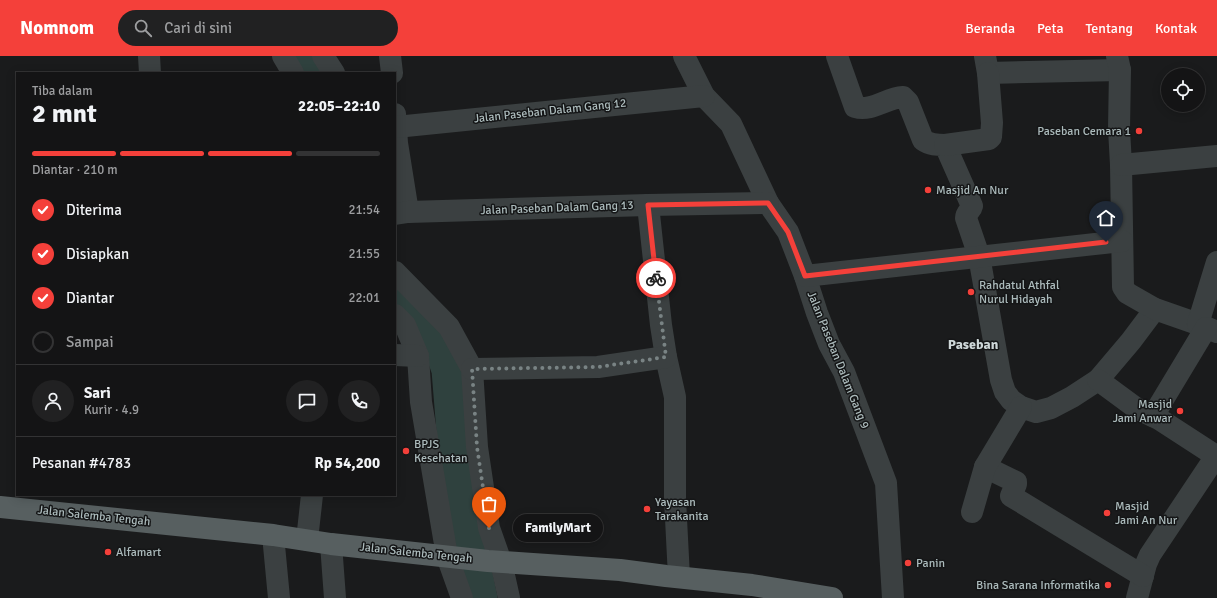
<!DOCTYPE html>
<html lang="id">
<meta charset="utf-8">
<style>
body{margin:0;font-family:Signika,sans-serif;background:#212122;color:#f1f3f6;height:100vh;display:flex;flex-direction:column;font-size:15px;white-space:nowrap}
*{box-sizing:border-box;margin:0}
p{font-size:13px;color:#9d9ea0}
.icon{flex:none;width:22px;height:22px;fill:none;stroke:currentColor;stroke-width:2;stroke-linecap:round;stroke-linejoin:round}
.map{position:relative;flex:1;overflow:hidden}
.drawer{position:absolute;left:16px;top:16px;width:380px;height:424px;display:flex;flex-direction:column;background:#141415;border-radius:0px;box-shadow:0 2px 10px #0003,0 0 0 1px #333334}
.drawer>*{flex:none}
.controls{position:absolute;left:1161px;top:12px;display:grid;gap:8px}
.controls a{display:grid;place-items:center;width:44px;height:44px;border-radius:50%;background:#141415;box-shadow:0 2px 10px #0003,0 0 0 1px #333334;font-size:20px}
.pin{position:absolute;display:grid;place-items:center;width:34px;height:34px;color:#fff;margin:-41px -17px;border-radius:50% 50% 50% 0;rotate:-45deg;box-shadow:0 0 4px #0007}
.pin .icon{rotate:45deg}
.courier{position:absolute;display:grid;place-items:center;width:40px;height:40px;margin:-20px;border:3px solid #f4403a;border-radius:50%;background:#fff;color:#222;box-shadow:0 1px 5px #0007}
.bubble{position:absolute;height:28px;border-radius:14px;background:#141415;box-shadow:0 2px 10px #0003,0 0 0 1px #333334;font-size:13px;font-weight:700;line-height:28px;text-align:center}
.headline em{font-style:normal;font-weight:700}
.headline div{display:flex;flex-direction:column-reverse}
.headline{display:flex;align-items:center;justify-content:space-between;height:68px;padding:0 16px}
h1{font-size:26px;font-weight:700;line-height:30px}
.bar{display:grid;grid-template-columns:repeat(4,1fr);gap:6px 4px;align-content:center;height:48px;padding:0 16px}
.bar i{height:5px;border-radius:3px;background:#333334}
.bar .selected{background:#f4403a}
.bar p{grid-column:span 4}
.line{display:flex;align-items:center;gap:10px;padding:0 16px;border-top:1px solid #333334}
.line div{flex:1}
.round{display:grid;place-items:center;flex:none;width:42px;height:42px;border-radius:21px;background:#212122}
ol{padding:0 16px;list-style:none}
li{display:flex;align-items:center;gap:12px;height:44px}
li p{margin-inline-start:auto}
li .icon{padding:4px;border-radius:50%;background:#f4403a;color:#fff;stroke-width:4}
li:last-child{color:#9d9ea0}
li i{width:22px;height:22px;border:2px solid #333334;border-radius:50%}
header{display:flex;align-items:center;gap:24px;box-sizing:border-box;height:56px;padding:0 20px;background:#f4403a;color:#fff}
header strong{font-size:19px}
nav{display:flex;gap:22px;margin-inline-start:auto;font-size:14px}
.search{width:280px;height:36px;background:#212122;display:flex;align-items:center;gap:10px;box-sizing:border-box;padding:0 14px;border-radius:22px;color:#9d9ea0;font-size:15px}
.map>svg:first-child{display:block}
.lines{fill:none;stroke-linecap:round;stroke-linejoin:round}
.river{stroke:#2f413e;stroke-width:33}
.minor{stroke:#3b4041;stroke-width:22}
.major{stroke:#575f60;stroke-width:22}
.done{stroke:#798384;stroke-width:4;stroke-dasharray:0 7.2}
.route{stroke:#f4403a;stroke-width:5}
.poi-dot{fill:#f4403a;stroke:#151617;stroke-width:1.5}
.labels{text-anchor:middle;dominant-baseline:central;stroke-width:3;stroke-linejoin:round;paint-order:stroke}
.street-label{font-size:12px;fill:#acbbbc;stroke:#151617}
.poi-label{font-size:12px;fill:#acbbbc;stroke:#151617;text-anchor:start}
.quarter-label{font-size:14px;font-weight:bold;fill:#ced7d8;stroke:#151617}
</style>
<header>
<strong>Nomnom</strong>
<div class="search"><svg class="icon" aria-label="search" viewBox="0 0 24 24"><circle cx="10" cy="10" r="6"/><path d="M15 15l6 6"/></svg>Cari di sini</div>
<nav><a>Beranda</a><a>Peta</a><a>Tentang</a><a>Kontak</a></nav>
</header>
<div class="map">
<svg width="1217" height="542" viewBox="0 0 1217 542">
<rect width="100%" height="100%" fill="#1a1b1c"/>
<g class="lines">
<!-- river -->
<g class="river">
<path d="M307,0L317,17"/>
<path d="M395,234L434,273L448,314L457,425L481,542"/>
</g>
<!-- minor -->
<g class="minor">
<path d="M149,0L150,17"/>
<path d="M283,0L293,17"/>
<path d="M323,0L334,17"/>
<path d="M390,0L392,17"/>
<path d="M684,0L704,40L731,68L768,147L788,176L805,220L817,257L829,288L844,316L886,427L893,542"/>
<path d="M837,0L855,51C872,56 886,42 903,41L908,46L923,84C930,89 937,89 945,89L972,150C971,155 966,156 966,162L979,200L1001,324L1005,336L1011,344L1021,351L1036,356L1051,352L1072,341L1098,324L1131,285L1155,253"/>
<path d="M985,0L988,17L1120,14"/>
<path d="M1117,0L1120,14L1119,73L1121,109L1123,231L1127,237L1155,253L1198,268L1217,276"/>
<path d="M395,58L397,87L408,156"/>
<path d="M396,71L704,40"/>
<path d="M945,89L989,83L991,81L992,67L988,17"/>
<path d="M1121,109L1217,100"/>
<path d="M648,149L661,269L666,301L675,341V443L679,521"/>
<path d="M395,158L408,156L648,149L768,147"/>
<path d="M395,216L449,271L472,313L477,391L489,472L501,506L509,542"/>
<path d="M805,220L1122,185"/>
<path d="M395,259L405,269L418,300L421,346L447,500L462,542"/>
<path d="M1198,268L1217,206"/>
<path d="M395,299L418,300"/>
<path d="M472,313L598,311L666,301"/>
<path d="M1098,324L1136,352L1159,363L1216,400L1150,499L1146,508L1137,542"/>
<path d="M1153,360L1206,272"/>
<path d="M985,411L1016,426V428L1011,440L1143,520"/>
<path d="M972,456L985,411L1021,351"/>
<path d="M273,479L279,542"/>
<path d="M307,484L312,439"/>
<path d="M331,488L335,542"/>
</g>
<!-- major -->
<path class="major" d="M0,451L273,479L331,488L488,505L620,514L666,520L752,529L832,542"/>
</g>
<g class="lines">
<!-- done -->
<path class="done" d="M489,472L477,391L472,313L598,311L666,301L656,222"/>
<!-- route -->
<path class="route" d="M656,222L648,149L768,147L788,176L805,220L1106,186"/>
</g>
<!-- markers -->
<g class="poi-dot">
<circle cx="1139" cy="75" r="4"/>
<circle cx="928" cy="134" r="4"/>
<circle cx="971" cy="236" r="4"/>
<circle cx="1180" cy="355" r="4"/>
<circle cx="406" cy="395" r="4"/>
<circle cx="647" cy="453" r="4"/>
<circle cx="1107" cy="457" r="4"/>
<circle cx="108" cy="496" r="4"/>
<circle cx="908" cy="507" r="4"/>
<circle cx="1108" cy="529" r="4"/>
</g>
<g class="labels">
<!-- street labels -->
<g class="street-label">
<text transform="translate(550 55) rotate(-6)">Jalan Paseban Dalam Gang 12</text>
<text transform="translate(557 152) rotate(-2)">Jalan Paseban Dalam Gang 13</text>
<text transform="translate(838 304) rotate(68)">Jalan Paseban Dalam Gang 9</text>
<text transform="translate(94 460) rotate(6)">Jalan Salemba Tengah</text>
<text transform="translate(416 497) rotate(6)">Jalan Salemba Tengah</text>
</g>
<!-- poi labels -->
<g class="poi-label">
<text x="1131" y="75" text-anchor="end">Paseban Cemara 1</text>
<text x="936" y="134">Masjid An Nur</text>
<text x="979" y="229">Rahdatul Athfal<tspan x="979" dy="14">Nurul Hidayah</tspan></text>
<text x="1172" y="348" text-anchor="end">Masjid<tspan x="1172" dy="14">Jami Anwar</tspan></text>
<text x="414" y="388">BPJS<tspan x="414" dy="14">Kesehatan</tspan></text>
<text x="655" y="446">Yayasan<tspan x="655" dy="14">Tarakanita</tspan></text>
<text x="1115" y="450">Masjid<tspan x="1115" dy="14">Jami An Nur</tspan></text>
<text x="116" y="496">Alfamart</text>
<text x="916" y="507">Panin</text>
<text x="1100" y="529" text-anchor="end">Bina Sarana Informatika</text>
</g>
<!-- quarter labels -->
<g class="quarter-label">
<text x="973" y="288">Paseban</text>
</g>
</g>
</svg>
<div class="controls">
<a><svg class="icon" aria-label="locate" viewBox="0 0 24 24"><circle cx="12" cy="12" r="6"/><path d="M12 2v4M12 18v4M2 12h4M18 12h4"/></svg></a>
</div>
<div class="pin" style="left:489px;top:472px;background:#ea580c"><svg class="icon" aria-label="bag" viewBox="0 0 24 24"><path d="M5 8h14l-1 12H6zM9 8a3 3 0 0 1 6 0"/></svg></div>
<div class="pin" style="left:1106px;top:186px;background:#1f2937"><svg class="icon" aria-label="home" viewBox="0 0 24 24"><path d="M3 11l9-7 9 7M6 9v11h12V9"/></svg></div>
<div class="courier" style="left:656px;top:222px"><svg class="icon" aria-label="bike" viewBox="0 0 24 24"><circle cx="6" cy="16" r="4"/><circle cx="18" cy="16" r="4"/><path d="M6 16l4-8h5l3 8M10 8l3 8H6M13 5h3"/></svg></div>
<div class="bubble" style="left:513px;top:458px;width:90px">FamilyMart</div>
<section class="drawer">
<div class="headline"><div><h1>2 mnt</h1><p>Tiba dalam</p></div><em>22:05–22:10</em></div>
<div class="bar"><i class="selected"></i><i class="selected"></i><i class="selected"></i><i></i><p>Diantar · 210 m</p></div>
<ol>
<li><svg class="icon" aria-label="check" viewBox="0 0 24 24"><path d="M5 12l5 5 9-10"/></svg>Diterima<p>21:54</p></li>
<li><svg class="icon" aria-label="check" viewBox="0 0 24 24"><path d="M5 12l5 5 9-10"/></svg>Disiapkan<p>21:55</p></li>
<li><svg class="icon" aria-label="check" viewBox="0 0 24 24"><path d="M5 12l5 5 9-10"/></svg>Diantar<p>22:01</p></li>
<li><i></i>Sampai</li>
</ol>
<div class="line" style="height:72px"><a class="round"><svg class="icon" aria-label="person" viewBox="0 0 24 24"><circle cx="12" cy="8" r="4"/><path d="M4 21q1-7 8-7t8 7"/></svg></a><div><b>Sari</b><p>Kurir · 4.9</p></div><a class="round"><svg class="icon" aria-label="chat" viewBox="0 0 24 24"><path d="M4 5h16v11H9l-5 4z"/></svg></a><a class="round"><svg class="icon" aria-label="phone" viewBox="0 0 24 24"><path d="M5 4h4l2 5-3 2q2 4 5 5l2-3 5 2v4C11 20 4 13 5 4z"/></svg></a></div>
<div class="line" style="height:52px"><div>Pesanan #4783</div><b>Rp 54,200</b></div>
</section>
</div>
